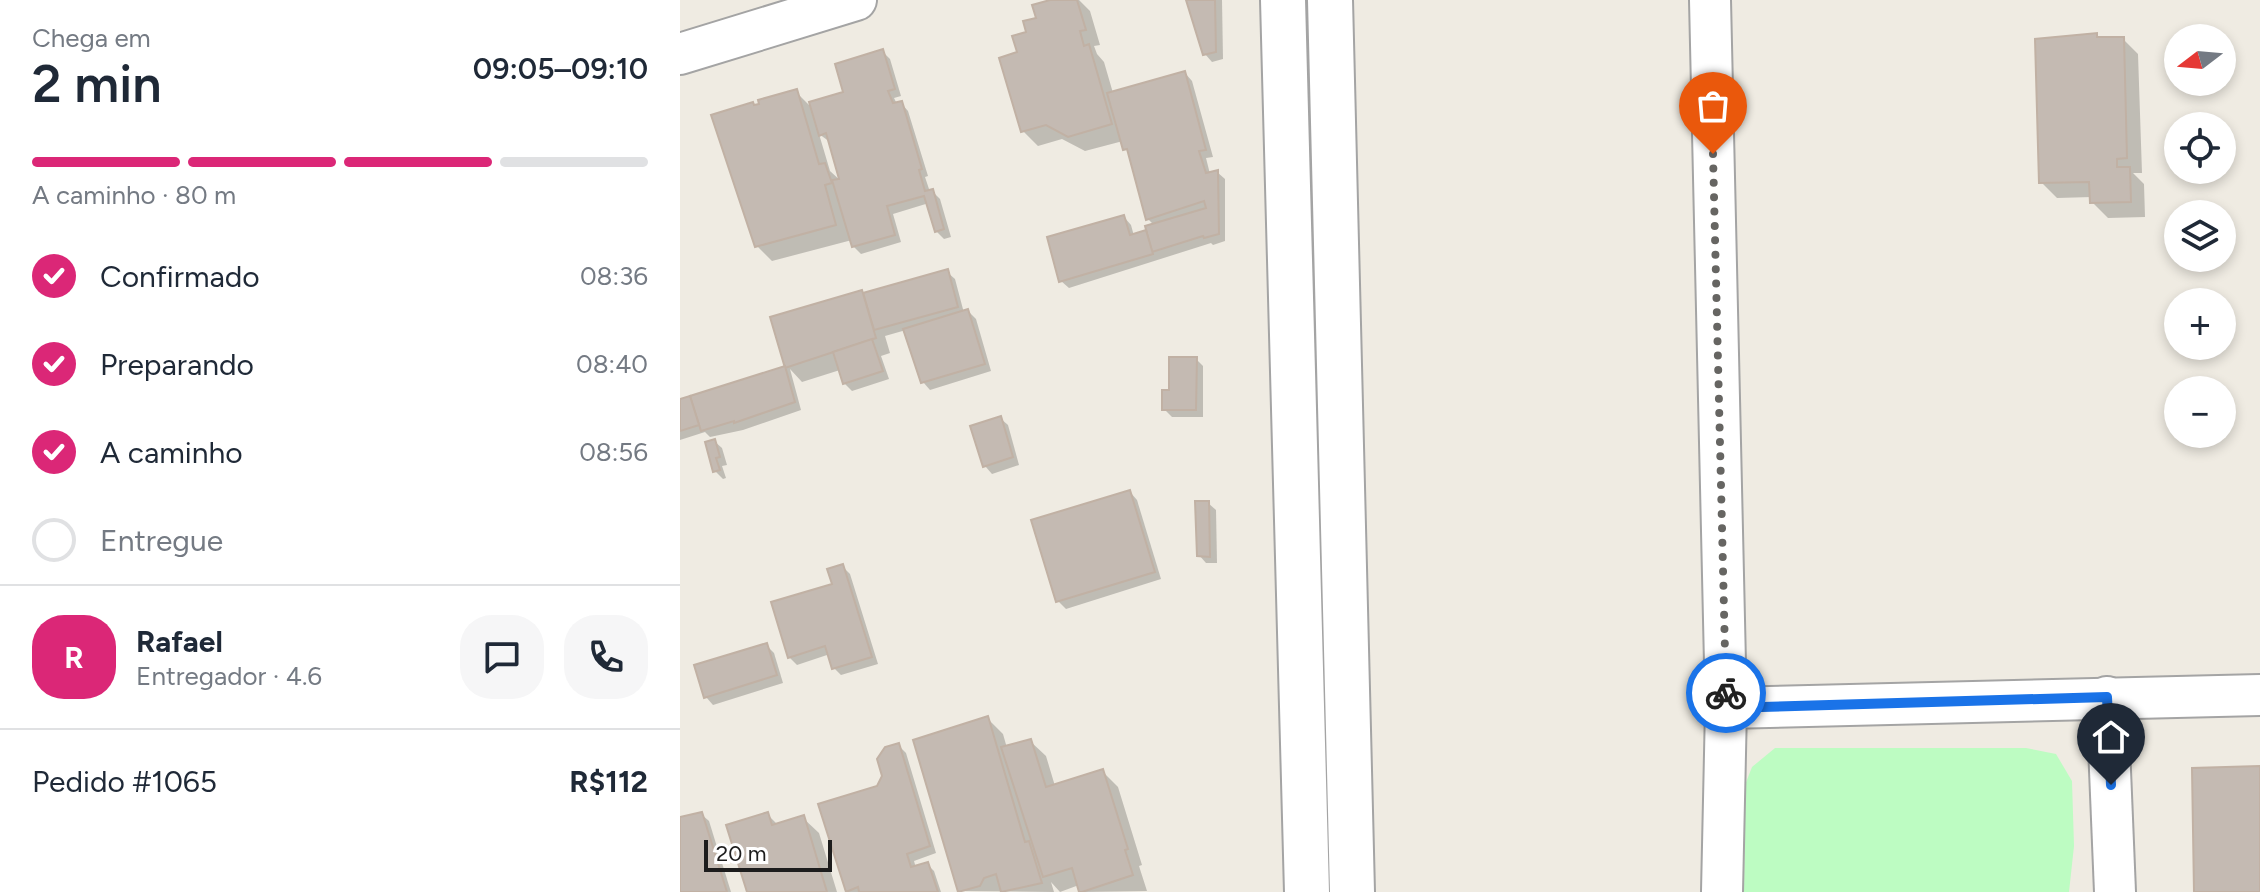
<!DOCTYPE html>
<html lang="pt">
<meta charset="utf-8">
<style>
body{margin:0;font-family:Figtree,sans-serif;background:#f6f6f7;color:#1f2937;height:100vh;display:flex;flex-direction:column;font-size:30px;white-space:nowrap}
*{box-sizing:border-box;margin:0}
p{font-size:26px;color:#747a83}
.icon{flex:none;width:44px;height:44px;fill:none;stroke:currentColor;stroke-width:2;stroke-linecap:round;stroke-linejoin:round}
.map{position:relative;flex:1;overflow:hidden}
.side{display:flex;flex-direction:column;background:#fff;width:680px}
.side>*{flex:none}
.needle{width:52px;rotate:254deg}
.tools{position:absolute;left:1484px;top:24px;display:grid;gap:16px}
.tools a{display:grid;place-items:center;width:72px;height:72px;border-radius:50%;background:#fff;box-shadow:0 4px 12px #0003;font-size:40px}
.scale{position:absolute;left:24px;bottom:20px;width:128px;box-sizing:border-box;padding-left:8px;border:4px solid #1d1d1d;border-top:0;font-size:22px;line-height:28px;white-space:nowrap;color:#1d1d1d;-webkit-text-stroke:6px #fff;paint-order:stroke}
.pin{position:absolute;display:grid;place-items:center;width:68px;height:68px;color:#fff;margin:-82px -34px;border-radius:50% 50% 50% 0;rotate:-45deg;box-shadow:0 0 8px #0007}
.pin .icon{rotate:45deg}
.courier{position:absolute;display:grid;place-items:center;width:80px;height:80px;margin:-40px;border:6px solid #1a73e8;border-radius:50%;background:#fff;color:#222;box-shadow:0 2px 10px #0007}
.overview em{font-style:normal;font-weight:600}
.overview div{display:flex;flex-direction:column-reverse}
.overview{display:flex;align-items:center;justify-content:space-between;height:136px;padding:0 32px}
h1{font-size:52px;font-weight:600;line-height:60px}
.bar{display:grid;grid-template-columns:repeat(4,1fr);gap:12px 8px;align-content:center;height:96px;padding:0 32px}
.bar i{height:10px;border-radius:6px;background:#e0e1e3}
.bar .current{background:#db2777}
.bar p{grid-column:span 4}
.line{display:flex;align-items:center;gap:20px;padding:0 32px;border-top:2px solid #e0e1e3}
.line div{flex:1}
.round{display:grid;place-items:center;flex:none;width:84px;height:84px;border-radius:32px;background:#f6f6f7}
ol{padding:0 32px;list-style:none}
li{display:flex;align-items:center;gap:24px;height:88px}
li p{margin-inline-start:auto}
li .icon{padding:8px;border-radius:50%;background:#db2777;color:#fff;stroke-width:4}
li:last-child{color:#747a83}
li i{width:44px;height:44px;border:4px solid #e0e1e3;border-radius:50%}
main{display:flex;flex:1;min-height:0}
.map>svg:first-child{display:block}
.park{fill:#bdfcc2}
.shadow{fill:#0003;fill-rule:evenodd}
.building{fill:#c4bab2;stroke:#c1b1a4;stroke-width:2}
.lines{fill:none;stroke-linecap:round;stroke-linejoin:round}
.minor-casing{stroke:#a4a4a4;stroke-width:44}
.tertiary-casing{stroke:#a4a4a4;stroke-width:48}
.minor{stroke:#fff;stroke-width:40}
.tertiary{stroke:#fff;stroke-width:44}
.done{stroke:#666562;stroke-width:8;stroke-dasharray:0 14.4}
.route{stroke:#1a73e8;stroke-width:10}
</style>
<main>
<section class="side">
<div class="overview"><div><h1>2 min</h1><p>Chega em</p></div><em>09:05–09:10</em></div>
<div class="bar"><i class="current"></i><i class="current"></i><i class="current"></i><i></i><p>A caminho · 80 m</p></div>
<ol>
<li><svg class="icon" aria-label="check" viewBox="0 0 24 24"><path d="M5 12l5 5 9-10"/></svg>Confirmado<p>08:36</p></li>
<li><svg class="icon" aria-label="check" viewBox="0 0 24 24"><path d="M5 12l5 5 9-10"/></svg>Preparando<p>08:40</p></li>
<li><svg class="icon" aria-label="check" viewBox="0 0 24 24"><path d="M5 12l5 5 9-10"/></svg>A caminho<p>08:56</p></li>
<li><i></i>Entregue</li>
</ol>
<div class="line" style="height:144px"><b class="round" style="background:#db2777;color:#fff">R</b><div><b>Rafael</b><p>Entregador · 4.6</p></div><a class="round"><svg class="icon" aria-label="chat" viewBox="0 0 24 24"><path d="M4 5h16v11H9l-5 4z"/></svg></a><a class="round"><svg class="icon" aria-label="phone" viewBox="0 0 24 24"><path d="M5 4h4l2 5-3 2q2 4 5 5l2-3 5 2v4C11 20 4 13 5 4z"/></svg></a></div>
<div class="line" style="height:104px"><div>Pedido #1065</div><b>R$112</b></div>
</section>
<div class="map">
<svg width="1580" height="892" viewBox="0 0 1580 892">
<rect width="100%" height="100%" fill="#efebe2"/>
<!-- park -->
<path class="park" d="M1095,748H1346L1376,754L1392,781L1394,846L1389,892H1064L1065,785L1072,767Z"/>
<!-- shadow -->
<g class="shadow">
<path d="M378,0H399L410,11L420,45L414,46L417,54L424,62L433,93L505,73L512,81L533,157L526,158L530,174L537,172L545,179V241L533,245L531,243L389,288L381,281L444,217L451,225L454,236L469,232L474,225L468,219L450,154L443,141L405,151L382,139L358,146L343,131L339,53L358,19Z"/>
<path d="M508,0H542L543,59L532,62L525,54Z"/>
<path d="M1416,35L1420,39H1443L1458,54L1462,173H1453L1464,184L1465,217L1428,218L1412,202V197L1377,198L1361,182Z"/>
<path d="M203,52L210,59L221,96L214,98L217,104L221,103L228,111L248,176L245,177L250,192L252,191L260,199L271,237L264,239L256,231L249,203L213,214L221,242L181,254L173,246L172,240L92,261L77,246L75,107L116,92L133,109L166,93ZM139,134L150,142L162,182L150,171Z"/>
<path d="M267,272L275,279L284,313L288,311L296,319L311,371L250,390L243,382L226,330L205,336L210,353L201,356L209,379L172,391L164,383L160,370L122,382L110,369L121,410L63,430L30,437L25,432L0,440V401L107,368L92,319L182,292L184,295Z"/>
<path d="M516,359L523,366V417H492L484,409L491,391Z"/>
<path d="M320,418L328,425L339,465L312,474L305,466Z"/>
<path d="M34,441L42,448L47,465L42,466L46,478L43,479L35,471Z"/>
<path d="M450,492L457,500L481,579L386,609L378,601Z"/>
<path d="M528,503L536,510L537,563H526L519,555Z"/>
<path d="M162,566L170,574L198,664L161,675L154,668L150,654L117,665L109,657L154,585Z"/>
<path d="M86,645L94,653L103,683L33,705L26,697Z"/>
<path d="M308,719L323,734L327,748L350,741L366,756L375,786L422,771L438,787L462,865L459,866L467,891L402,892L399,885L380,892L371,882L374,892L280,891Z"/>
<path d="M218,745L226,753L256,853L234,861L236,868L247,864L254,871L261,892H168L141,805L198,787Z"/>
<path d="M21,814L29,821L51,892H0V819Z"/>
<path d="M87,814L98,825L123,818L139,833L157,892H69Z"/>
</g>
<!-- building -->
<g class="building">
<path d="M370,0H397L406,30L400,31L404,46L409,44L432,124L388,137L366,125L341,132L319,58L337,52L332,36L346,32L343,21L356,18L352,5Z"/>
<path d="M506,0H535L536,52L523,55Z"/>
<path d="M1417,33V37H1444L1447,158L1437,159V167H1450L1451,202L1410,203L1409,182L1359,183L1355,39Z"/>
<path d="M203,49L215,89L208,91L213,103L222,101L242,169L239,170L245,191L253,189L264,229L255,232L244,196L207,206L215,235L172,247L152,180L159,179L146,133L139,136L129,102L163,92L155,64Z"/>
<path d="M505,71L526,150L519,151L526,173L538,170L539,234L524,238L523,236L472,252L465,226L526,208L524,201L466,220L447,149L443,150L427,93Z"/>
<path d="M117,89L139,164L145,163L152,183L145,185L156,225L75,247L31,115L73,102L74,105L79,104L78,100Z"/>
<path d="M444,215L450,235L466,230L473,254L379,282L367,237Z"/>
<path d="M268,269L278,307L194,330L183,293Z"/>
<path d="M182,290L196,338L105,368L90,317Z"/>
<path d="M288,309L305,364L241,383L223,329Z"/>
<path d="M192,339L203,371L163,384L153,352Z"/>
<path d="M489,357H517L516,410H482V390H489Z"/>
<path d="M105,366L115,402L54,423V421L21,431L10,396Z"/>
<path d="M10,396L19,425L0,431V399Z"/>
<path d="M321,416L333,457L303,467L290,426Z"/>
<path d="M35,439L40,457L36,458L40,470L33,472L25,442Z"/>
<path d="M450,490L475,572L376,602L351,520Z"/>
<path d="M515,501H529L530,557L517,556Z"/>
<path d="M163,564L192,657L152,669L145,646L108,658L91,602L152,584L147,569Z"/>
<path d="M87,643L97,675L24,698L14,665Z"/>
<path d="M308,716L345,842L349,841L362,883L321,892L316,874L304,878L300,886L278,892L233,740Z"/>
<path d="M351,739L366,787L423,769L448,849L445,850L453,875L402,892H399L392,868L363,877L321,747Z"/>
<path d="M219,743L250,846L227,854L231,867L248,862L258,892H179L178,887L166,892L138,804L197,786L202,776L197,759L205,747Z"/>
<path d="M1580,766V892H1514L1512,768Z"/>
<path d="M22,812L47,892H0V817Z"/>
<path d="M88,812L92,825L124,815L147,892H67L46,825Z"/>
</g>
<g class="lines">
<!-- minor casing -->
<g class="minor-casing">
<g id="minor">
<path d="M1030,0L1046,708L1042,892"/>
<path d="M0,54L176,0"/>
<path d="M1427,697L1435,892"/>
<path d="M1046,708L1580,695"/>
</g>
</g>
<!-- tertiary casing -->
<g class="tertiary-casing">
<g id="tertiary">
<path d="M603,0L627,892"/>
<path d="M650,0L672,892"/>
</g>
</g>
<!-- minor -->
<use href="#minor" class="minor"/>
<!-- tertiary -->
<use href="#tertiary" class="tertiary"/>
</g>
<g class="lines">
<!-- done -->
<path class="done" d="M1033,154L1046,693"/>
<!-- route -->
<path class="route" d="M1046,693V708L1427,697L1431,785"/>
</g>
</svg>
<div class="tools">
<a><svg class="needle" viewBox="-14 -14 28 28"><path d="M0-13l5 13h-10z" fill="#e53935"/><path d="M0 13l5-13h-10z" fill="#747a83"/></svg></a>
<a><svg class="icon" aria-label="locate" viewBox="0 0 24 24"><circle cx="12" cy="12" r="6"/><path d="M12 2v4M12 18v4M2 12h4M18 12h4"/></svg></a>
<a><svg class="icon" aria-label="layers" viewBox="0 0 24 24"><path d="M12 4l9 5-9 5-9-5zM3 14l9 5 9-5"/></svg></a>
<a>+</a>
<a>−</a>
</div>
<div class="scale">20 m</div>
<div class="pin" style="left:1033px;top:154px;background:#ea580c"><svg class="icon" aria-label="bag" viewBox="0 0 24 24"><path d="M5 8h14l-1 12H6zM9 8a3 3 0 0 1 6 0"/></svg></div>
<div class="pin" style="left:1431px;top:785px;background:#1f2937"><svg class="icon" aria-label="home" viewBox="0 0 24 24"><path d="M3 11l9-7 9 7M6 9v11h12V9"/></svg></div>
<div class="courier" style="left:1046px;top:693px"><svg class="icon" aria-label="bike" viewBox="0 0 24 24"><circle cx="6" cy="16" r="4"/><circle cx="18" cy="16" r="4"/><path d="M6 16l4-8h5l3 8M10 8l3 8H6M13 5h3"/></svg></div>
</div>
</main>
